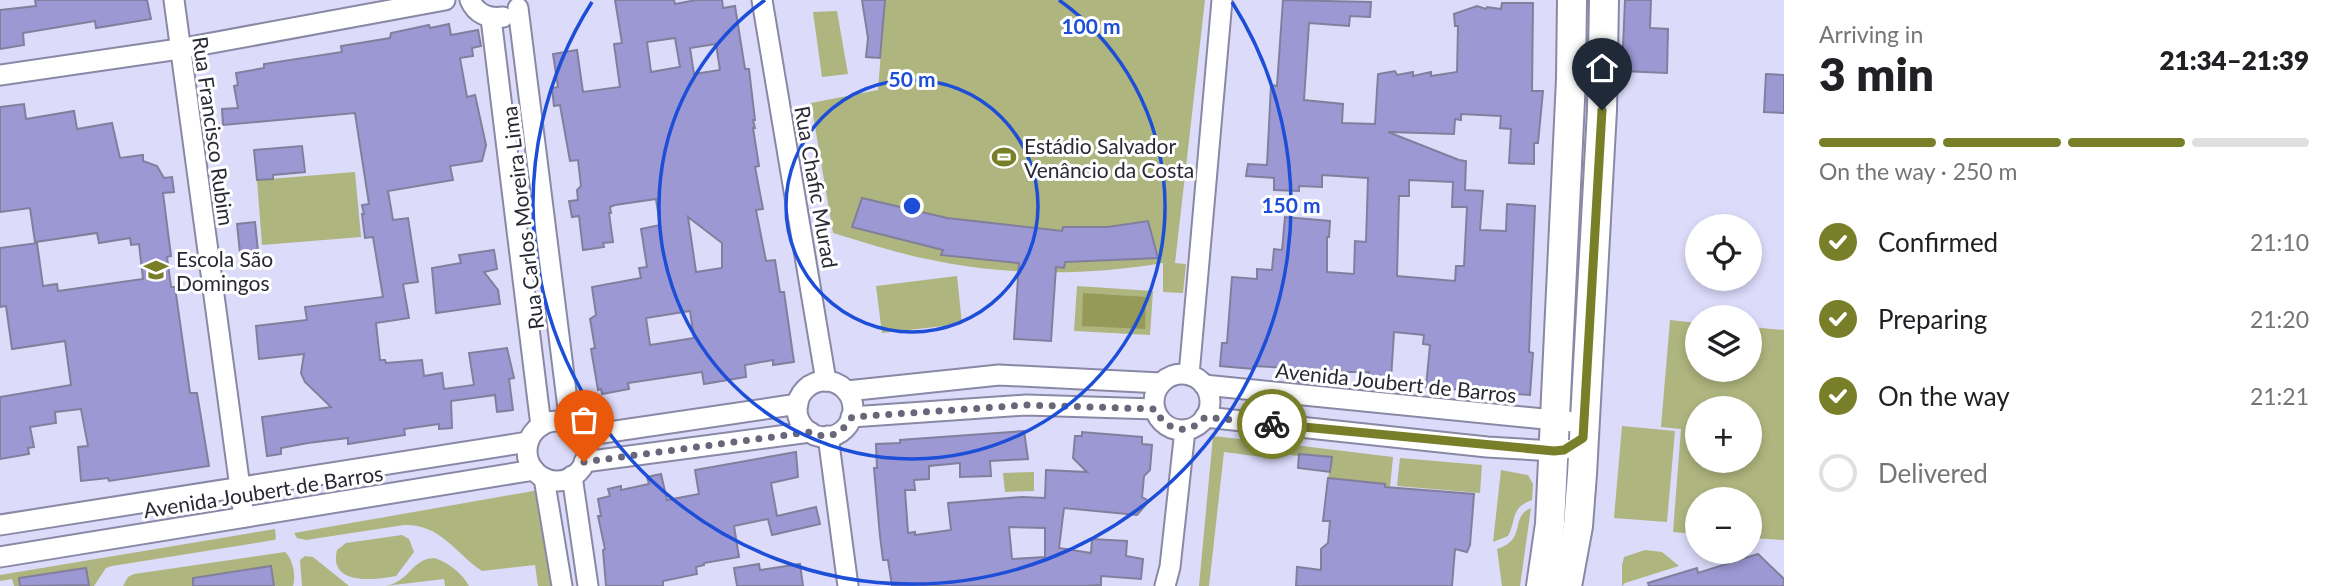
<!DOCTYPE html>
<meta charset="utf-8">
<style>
body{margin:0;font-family:Lato,sans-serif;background:#f2f2f2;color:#202124;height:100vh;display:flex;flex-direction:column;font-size:26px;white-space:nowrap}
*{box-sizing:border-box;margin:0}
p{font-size:23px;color:#757577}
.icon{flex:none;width:38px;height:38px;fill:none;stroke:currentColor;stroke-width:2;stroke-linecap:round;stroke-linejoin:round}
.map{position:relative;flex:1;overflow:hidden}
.details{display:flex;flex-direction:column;background:#fff;width:560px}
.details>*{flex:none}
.tools{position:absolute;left:1685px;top:214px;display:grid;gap:14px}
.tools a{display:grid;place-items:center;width:77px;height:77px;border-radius:50%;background:#fff;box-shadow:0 4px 10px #0003;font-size:35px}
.pin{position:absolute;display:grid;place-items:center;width:60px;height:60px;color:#fff;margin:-72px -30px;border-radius:50% 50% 50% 0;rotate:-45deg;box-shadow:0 0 7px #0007}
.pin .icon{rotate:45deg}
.courier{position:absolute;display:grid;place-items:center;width:70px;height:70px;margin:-35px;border:5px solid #797f29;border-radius:50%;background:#fff;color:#222;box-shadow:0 2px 9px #0007}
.head em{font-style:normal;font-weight:800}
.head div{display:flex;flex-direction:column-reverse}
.head{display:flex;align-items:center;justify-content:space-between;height:119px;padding:0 35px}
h1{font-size:46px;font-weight:800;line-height:52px}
.bar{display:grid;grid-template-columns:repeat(4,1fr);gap:10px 7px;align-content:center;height:84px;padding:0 35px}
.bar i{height:9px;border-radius:5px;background:#e0e0e0}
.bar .on{background:#797f29}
.bar p{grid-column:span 4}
ol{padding:0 35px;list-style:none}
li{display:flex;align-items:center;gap:21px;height:77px}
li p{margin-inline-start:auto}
li .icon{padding:7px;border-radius:50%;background:#797f29;color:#fff;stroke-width:4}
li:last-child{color:#757577}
li i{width:38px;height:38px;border:4px solid #e0e0e0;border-radius:50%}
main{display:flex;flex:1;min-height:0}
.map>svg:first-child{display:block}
.green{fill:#afb57e;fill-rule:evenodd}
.water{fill:#959a59}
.building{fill:#9c98d4;stroke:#817f9c;stroke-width:2;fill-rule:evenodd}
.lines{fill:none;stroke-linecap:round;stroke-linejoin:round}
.minor-casing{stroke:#8988a5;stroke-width:23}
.secondary-casing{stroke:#8988a5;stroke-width:32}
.minor{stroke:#fff;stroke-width:19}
.secondary{stroke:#fff;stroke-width:28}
.done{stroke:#68677a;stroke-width:7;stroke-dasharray:0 12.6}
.route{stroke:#797f29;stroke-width:9}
.ring{fill:none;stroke:#1d4ed8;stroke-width:3.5}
.labels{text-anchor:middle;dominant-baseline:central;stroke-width:6;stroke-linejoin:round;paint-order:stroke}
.street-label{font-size:21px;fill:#292935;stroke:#fff}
.poi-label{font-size:21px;fill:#292935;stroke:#fff;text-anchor:start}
.centre{fill:#1d4ed8;stroke:#fff;stroke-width:3.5}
.ring-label{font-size:21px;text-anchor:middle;font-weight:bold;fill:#1d4ed8;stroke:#fff;stroke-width:6;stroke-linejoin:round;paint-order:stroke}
</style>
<main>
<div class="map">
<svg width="1784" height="586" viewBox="0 0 1784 586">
<rect width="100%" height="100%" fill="#dcdbfa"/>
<!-- green -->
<g class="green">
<path d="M885,0H1205L1175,263L1186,264L1183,293L1163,292V263C1085,276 1004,276 927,259C895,253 864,242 833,233L811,103L878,90Z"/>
<path d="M837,11L848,74L822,77L813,12Z"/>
<path d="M355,172L361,237L262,245L257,180Z"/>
<path d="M957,276L962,324L882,333L876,286Z"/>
<path d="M1077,286L1153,291L1150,335L1074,331Z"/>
<path d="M1670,320L1697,323L1698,369H1750V327L1784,330V540L1750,538V499H1698L1697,534L1673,532L1681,429L1661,427ZM1698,408H1750V460H1698Z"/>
<path d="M1622,426L1675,431L1667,522L1614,518Z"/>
<path d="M1213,436L1266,442L1293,449L1294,445L1393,457L1390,487L1328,479L1331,460L1282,454L1279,450L1277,459L1224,452L1209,586H1199Z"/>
<path d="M1400,458L1482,465L1480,493L1397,486Z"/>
<path d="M1501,470L1528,475L1533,484L1532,500C1510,508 1517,519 1508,536L1493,542Z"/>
<path d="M1034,472V491L1005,492L1003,473Z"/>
<path d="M539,490L553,586H538L535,565L482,571C455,553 441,524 404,525L306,540L297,538L294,533Z"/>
<path d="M1531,508L1520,586H1502L1497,549C1528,539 1509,517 1531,508Z"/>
<path d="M275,529L276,539L274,540L112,566L106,568L94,586H14L12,579L0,581V575Z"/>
<path d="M402,535L409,539L414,552L396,576C375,580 328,586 337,550L346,543Z"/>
<path d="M1645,550L1662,552L1679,566L1625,583L1622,586V565L1624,557Z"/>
<path d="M285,552C293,559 296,576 293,586H123L128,577L134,574Z"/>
<path d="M305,556L313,557L349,586H302L300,560Z"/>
<path d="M434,558C448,562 462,573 469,586H445L444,579L385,586C410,582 411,559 434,558Z"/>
</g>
<!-- water -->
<path class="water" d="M1083,293L1146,297L1145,329L1082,326Z"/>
<!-- building -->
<g class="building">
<path d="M35,0H147L151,19L96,28L95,21L23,33L24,45L0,49V10L36,6Z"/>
<path d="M615,0H674L675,4L696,0H722L723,8L735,6L745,69H749L755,120H753L755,128H753L759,166L755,167L763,209L756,210L766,261L775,260L780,292H784L794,362L773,365V360L745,365L746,377L704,384L702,372L628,383L629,389L602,394L601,389L598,390L591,349L595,348L590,319L596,315L592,287L641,278L639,268L647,267L641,229L660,225L656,199L615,205L610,207L611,213H609L613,242L603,243L604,247L583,250L579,216L572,217L569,201L578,200L577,190L581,186L578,160L570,161L560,105L554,106L552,88L558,87L553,54L577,50L583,92L620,87L614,44L622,43ZM675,38L680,67L651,72L647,42ZM716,44L720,70L694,74L690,48ZM688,217L722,243V268L696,272ZM690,311L694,338L650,345L646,318Z"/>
<path d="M862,0H885L880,58L866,57L868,38Z"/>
<path d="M1283,0L1371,2L1370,17L1350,16L1349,26L1309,23L1304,100L1343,104L1342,123L1375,124L1378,74L1395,71L1397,75L1413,72V76L1431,72V76L1457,72L1458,26H1455L1454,14L1477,6L1486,9L1487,7L1501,9L1502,3H1533L1532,91H1543L1538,143H1534V164L1509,163L1511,129L1500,128L1501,116L1461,114V120L1455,119L1454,134L1388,132L1459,160L1466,161L1465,190L1483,191L1480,230L1506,231L1507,204L1535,206L1529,352L1533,353L1530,395L1426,387L1430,345L1423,344L1424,335L1394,332L1391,379L1368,377L1369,372H1340V375L1316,373L1315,384L1298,382L1299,379L1292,378L1291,368L1253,366V369L1220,366L1222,343H1227L1232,277L1257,279V269L1272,270L1274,249L1282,250L1285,217L1330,221L1329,237H1327V272L1354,274L1355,241L1366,242L1368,178L1322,175V187L1299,186V191L1274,190V178L1246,176L1248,164L1267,165L1271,85L1277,86ZM1409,180L1453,182L1452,207H1467L1464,266H1456L1455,281L1397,276L1399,196H1409Z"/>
<path d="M1625,0H1651L1650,28L1668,29L1667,73L1622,71Z"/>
<path d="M449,24L451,35L478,30L481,46L472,48L473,56L460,58L467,97L475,95L486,145L482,161L450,166L453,180L388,191L393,220L408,218L418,282L403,284L409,318L376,323L380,360H385L386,363L422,360L424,376L442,373L444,389L474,385L469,353L507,348L514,378L509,379L513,410L497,412L495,395L451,401L452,428L439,429V424L404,429L405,435L348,444V438L308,443L281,448V454L267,456L262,417L331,407L305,382L301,373L304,354L259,359L256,326L307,320L305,307L383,297L373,237L365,238L362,214H364L362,205L369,204L355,113L223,125L222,109L238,108L234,86L238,85L236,73L264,68V64L342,52L341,46L390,38L391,33L429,25L430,28Z"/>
<path d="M1766,74L1784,75V113L1764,112Z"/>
<path d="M24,104L26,119L74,111L77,129L112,123L120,158L143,155V161L157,166L164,178L172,177L174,192L163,193L171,256L167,257L171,287H175L190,393H197L209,466L109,481L108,478L81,481L78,447L88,446L81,409L55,412L56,423L30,427L34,447L28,448L29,454L0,459V397L71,385L65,341L12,349L6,306L0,307V248L37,243L43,286L57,284L58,291L143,279L139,244L131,245L130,238L99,243L97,233L35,242L30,208L0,212V107Z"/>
<path d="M302,146L305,172L273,175V179L257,180L254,150Z"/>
<path d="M862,198L947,218L1062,231L1063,227H1108L1148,221L1158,258L1065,262L1064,268L1056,267L1051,341L1014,339L1019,263L941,255L943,250L852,227Z"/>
<path d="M255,222L258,251L240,253L237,224Z"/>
<path d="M494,250L497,269L484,272L498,290L500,304L436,313L432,268L461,263L459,255Z"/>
<path d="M1024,431L1028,459L990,461L991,476L960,477V463L929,466V479L914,480L915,490H905L908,533L915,532V535L951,530L948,503L1022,497L1045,498L1046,470L1087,472L1073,458L1075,436H1082V432L1142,437V444L1152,445L1150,470L1144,476L1142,497L1149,501L1137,515L1064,508L1059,548L1091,553L1092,539L1127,541L1126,556L1143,559L1141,579L1101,576V585L1082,586H892L888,560H883L880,536L874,468H877L876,444L900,443V440ZM1009,527L1045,528V557L1012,559Z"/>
<path d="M796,452L798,477L771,483L777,516L816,507L820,524L772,535L768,519L734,526L739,557L704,563V565L696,567L697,574L663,581V586H606L603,550L605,549L598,516H601L598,499L610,496L608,489L621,486V490L649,484L647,477L661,474L667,500L699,494L695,470Z"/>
<path d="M1299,454L1332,457L1330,472L1298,468Z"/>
<path d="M1328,478L1385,484V487L1474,494L1470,545L1467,552L1455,549L1452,586H1296L1297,567L1321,570V549L1328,543L1330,521H1323Z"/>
<path d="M1758,554L1784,579V586H1649L1648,583L1697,568L1698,573Z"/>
<path d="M759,564L760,570L800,564L803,586H737L734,568Z"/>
<path d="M271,566L274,586H193V578Z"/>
<path d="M86,568L89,585L20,586L19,578Z"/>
</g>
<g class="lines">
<!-- minor casing -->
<g class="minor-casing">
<g id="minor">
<path d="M174,0L244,517"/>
<path d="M470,0C476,14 488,19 503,17"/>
<path d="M762,0L826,381"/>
<path d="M518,8L570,424"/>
<path d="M491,18L541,426"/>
<path d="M0,75L179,49L445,0"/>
<circle cx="1182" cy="402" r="28"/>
<path d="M1189,375L1222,0"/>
<circle cx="825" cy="409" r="28"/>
<path d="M1204,385L1584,423"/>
<path d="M847,391L999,375L1161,383"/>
<path d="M851,417L1026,405L1155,409"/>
<path d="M1205,417L1487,447L1554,451L1566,449"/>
<circle cx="557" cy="451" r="30"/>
<path d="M582,436L798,404"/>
<path d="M828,436L848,586"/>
<path d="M584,462L810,432"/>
<path d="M572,476L588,586"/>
<path d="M544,478L562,586"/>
<path d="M0,525L528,442"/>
<path d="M0,557L534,470"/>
<path d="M1165,586L1170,567L1185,430"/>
</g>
</g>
<!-- secondary casing -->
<g class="secondary-casing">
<g id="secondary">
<path d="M1541,586L1550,524L1571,79L1572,0"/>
<path d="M1567,586L1578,526L1582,474L1602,110L1604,0"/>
</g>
</g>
<!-- minor -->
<use href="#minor" class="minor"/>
<!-- secondary -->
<use href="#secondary" class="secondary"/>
</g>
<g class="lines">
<!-- done -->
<path class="done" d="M584,462L810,432C828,441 842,434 852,417L1026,405L1155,409C1165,431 1189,437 1205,417L1272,424"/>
<!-- route -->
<path class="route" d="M1272,424L1554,451L1564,450L1583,438L1602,110"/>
</g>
<!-- distance rings -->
<g class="ring">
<circle cx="912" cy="206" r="126"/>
<path d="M1059 0A253 253 0 1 1 765 0"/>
<path d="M1232 2A379 379 0 1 1 592 2"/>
</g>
<!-- icons -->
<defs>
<g id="stadium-bare" transform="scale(1.89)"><path d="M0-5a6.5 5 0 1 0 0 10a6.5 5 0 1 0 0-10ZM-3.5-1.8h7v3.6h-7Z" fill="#797f29" stroke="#fff" stroke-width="2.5" paint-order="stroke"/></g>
<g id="school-bare" transform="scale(1.89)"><path d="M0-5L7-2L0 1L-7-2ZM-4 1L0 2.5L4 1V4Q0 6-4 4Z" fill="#797f29" stroke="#fff" stroke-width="2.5" paint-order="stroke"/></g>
</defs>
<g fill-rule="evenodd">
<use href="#stadium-bare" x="1004" y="157"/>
<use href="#school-bare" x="156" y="270"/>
</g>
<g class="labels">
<!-- street labels -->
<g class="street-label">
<text transform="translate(214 131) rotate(82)">Rua Francisco Rubim</text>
<text transform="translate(817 187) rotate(80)">Rua Chafic Murad</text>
<text transform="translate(522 218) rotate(-97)">Rua Carlos Moreira Lima</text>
<text transform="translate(1396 382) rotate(6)">Avenida Joubert de Barros</text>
<text transform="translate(263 491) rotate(-9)">Avenida Joubert de Barros</text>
</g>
<!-- poi labels -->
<g class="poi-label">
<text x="1024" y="145">Estádio Salvador<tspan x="1024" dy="24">Venâncio da Costa</tspan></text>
<text x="176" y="258">Escola São<tspan x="176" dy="24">Domingos</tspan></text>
</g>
</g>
<circle cx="912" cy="206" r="10" class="centre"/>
<g class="ring-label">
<text x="1091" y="34">100 m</text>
<text x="912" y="87">50 m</text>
<text x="1291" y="213">150 m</text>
</g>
</svg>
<div class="tools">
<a><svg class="icon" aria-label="locate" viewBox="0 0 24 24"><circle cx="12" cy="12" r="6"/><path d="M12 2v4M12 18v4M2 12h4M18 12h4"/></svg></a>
<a><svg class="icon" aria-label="layers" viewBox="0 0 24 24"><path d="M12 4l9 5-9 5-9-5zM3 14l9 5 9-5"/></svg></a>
<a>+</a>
<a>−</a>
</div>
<div class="pin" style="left:584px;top:462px;background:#ea580c"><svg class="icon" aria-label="bag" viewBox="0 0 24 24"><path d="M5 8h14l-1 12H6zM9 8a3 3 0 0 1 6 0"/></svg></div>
<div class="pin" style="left:1602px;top:110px;background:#1f2937"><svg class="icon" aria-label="home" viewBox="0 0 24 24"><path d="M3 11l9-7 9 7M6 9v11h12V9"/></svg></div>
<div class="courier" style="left:1272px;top:424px"><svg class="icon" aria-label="bike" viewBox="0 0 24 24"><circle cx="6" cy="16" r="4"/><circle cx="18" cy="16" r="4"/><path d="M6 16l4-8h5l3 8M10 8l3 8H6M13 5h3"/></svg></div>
</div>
<section class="details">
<div class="head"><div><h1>3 min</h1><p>Arriving in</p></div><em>21:34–21:39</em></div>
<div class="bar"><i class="on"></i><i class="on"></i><i class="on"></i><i></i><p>On the way · 250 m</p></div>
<ol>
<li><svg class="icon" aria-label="check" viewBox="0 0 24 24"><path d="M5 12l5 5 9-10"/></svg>Confirmed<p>21:10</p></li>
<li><svg class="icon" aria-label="check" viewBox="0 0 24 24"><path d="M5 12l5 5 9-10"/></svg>Preparing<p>21:20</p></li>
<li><svg class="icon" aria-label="check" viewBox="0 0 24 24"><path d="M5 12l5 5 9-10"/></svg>On the way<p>21:21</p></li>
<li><i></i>Delivered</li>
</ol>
</section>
</main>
